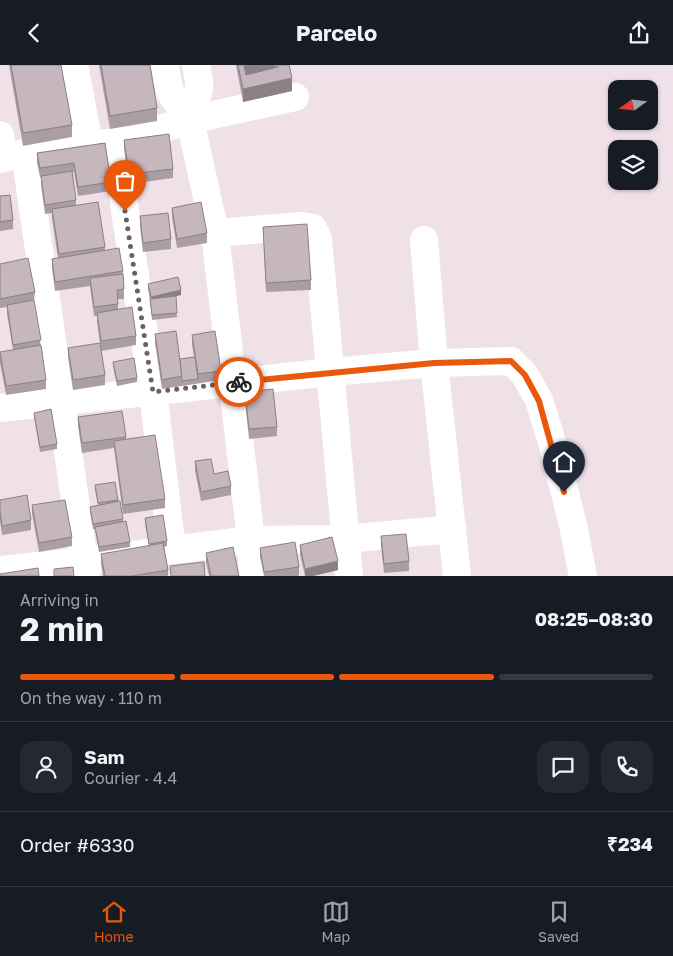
<!DOCTYPE html>
<meta charset="utf-8">
<style>
body{margin:0;font-family:"Golos Text",sans-serif;background:#242831;color:#f1f3f6;height:100vh;display:flex;flex-direction:column;font-size:19px;white-space:nowrap}
*{box-sizing:border-box;margin:0}
p{font-size:16px;color:#9ea1a6}
.icon{flex:none;width:28px;height:28px;fill:none;stroke:currentColor;stroke-width:2;stroke-linecap:round;stroke-linejoin:round}
.map{position:relative;height:511px;overflow:hidden}
.panel{display:flex;flex-direction:column;background:#171b24;flex:1}
.panel>*{flex:none}
.needle{width:32px;rotate:255deg}
.buttons{position:absolute;left:608px;top:15px;display:grid;gap:10px}
.buttons a{display:grid;place-items:center;width:50px;height:50px;border-radius:10px;background:#171b24;box-shadow:0 1px 4px #0004;font-size:25px}
.pin{position:absolute;display:grid;place-items:center;width:42px;height:42px;color:#fff;margin:-51px -21px;border-radius:50% 50% 50% 0;rotate:-45deg;box-shadow:0 0 5px #0007}
.pin .icon{rotate:45deg}
.courier{position:absolute;display:grid;place-items:center;width:50px;height:50px;margin:-25px;border:4px solid #ea580c;border-radius:50%;background:#fff;color:#222;box-shadow:0 1px 6px #0007}
.head em{font-style:normal;font-weight:700}
.head div{display:flex;flex-direction:column-reverse}
.head{display:flex;align-items:center;justify-content:space-between;height:85px;padding:0 20px}
h1{font-size:32px;font-weight:700;line-height:38px}
.bar{display:grid;grid-template-columns:repeat(4,1fr);gap:8px 5px;align-content:center;height:60px;padding:0 20px}
.bar i{height:6px;border-radius:4px;background:#363941}
.bar .selected{background:#ea580c}
.bar p{grid-column:span 4}
.line{display:flex;align-items:center;gap:12px;padding:0 20px;border-top:1px solid #363941}
.line div{flex:1}
.round{display:grid;place-items:center;flex:none;width:52px;height:52px;border-radius:15px;background:#242831}
header{display:flex;justify-content:space-between;align-items:center;height:65px;padding:0 20px;background:#171b24;font-size:22px;font-weight:700}
.dock{display:flex;justify-content:space-around;align-items:center;height:70px;border-top:1px solid #363941;background:#171b24;font-size:14px;color:#9ea1a6}
.dock a{display:grid;justify-items:center;gap:2px}
.dock .selected{color:#ea580c}
.map>svg:first-child{display:block}
.lines{fill:none;stroke-linecap:round;stroke-linejoin:round}
.minor{stroke:#fff;stroke-width:28}
.wall{fill:#aa9da4}
.shaded-wall{fill:#8b8086}
.building{fill:#c6b7bf;stroke:#8b8086}
.done{stroke:#696165;stroke-width:5;stroke-dasharray:0 9}
.route{stroke:#ea580c;stroke-width:6}
</style>
<header><svg class="icon" aria-label="back" viewBox="0 0 24 24"><path d="M15 5l-7 7 7 7"/></svg>Parcelo<svg class="icon" aria-label="share" viewBox="0 0 24 24"><path d="M12 15V3M7 8l5-5 5 5M5 13v7h14v-7"/></svg></header>
<div class="map">
<svg width="673" height="511" viewBox="0 0 673 511">
<rect width="100%" height="100%" fill="#f0e0e8"/>
<g class="lines">
<!-- minor -->
<g class="minor">
<path d="M74,0L89,79"/>
<path d="M187,46C202,27 201,23 196,0"/>
<path d="M0,70L4,93"/>
<path d="M117,77L125,146L153,327L172,485"/>
<path d="M25,88L86,511"/>
<path d="M0,94L25,88L117,77L190,55L295,32"/>
<path d="M215,168L301,161L313,163L318,174L349,511"/>
<path d="M424,175L434,298L457,511"/>
<path d="M0,343L330,307L434,298L511,296L525,310L539,335L552,377L573,460L583,511"/>
<path d="M0,505L84,496L251,475L215,168L190,55C186,43 179,42 173,32C167,23 167,11 165,0"/>
<path d="M253,511L251,475L345,474L452,464"/>
</g>
</g>
<!-- wall -->
<g class="wall">
<path d="M9,0H61L72,60V72L23,81Z"/>
<path d="M99,0H150L157,43V56L110,64Z"/>
<path d="M236,0H289L292,26L243,37Z"/>
<path d="M124,75L173,104V113L129,119L124,84Z"/>
<path d="M105,78L111,117V126L78,131L74,107H72L76,135V140L105,182V186L123,206L124,224V234H118V244L136,271V280L101,286L97,257V251H94L90,221L55,226L52,203V194L58,193L52,153V148L45,149L41,120V112H40L37,98V88Z"/>
<path d="M0,131L13,155V164L0,166Z"/>
<path d="M172,143L207,168V178L177,183L172,152Z"/>
<path d="M140,151L171,174V184L143,187L140,161Z"/>
<path d="M263,162L311,215V225L266,227Z"/>
<path d="M0,199L35,227L34,236L46,315V324L6,330L0,298V287L13,285L7,249V242L0,243Z"/>
<path d="M148,219L181,230L175,231L177,252L152,255L150,235L148,224Z"/>
<path d="M155,269L180,294L194,292L192,279V270L221,306V315L162,324L155,278Z"/>
<path d="M68,283L105,310V320L73,325L68,292Z"/>
<path d="M113,297L137,313V317L117,321L113,302Z"/>
<path d="M245,327L277,362V371L249,374L245,336Z"/>
<path d="M34,348L57,379V384L40,387L34,352Z"/>
<path d="M78,352L126,372V374L165,434V443L123,449L114,383L82,388L78,361Z"/>
<path d="M195,396L231,421V430L201,436L195,406Z"/>
<path d="M95,420L118,435L123,454V457L130,477V482L99,487L95,464H93L90,447V442L98,440L95,425Z"/>
<path d="M0,435L31,455V465L2,470L0,456Z"/>
<path d="M32,440L72,472V481L39,487L32,449Z"/>
<path d="M145,453L167,476V481L164,482L168,505V511H103L101,499V489L149,481L145,458Z"/>
<path d="M381,471L409,496V506L384,508L381,480Z"/>
<path d="M300,480L338,505L313,511H305L300,489Z"/>
<path d="M260,483L299,502V511H264L260,492Z"/>
<path d="M206,488L239,511H209L206,497Z"/>
</g>
<!-- shaded-wall -->
<g class="shaded-wall">
<path d="M247,0H275V6L244,14V1Z"/>
<path d="M292,13V26L243,37V24Z"/>
<path d="M181,225V230L151,237V232Z"/>
<path d="M338,496V505L313,511H305V504Z"/>
</g>
<!-- building -->
<g class="building">
<path d="M11,0H61L72,60L23,68Z"/>
<path d="M101,0H150L157,43L110,51Z"/>
<path d="M238,0H247L244,1L246,10L278,2L277,0H289L292,13L243,24Z"/>
<path d="M169,69L173,104L129,109L124,75Z"/>
<path d="M105,78L111,117L78,122L74,98L40,103L37,88Z"/>
<path d="M72,106L76,135L45,140L41,111Z"/>
<path d="M10,130L13,155L0,157V131Z"/>
<path d="M98,137L105,182L59,189L52,144Z"/>
<path d="M201,137L207,168L177,174L172,143Z"/>
<path d="M168,148L171,174L143,178L140,151Z"/>
<path d="M307,159L311,215L266,218L263,162Z"/>
<path d="M119,183L123,206L55,217L52,194Z"/>
<path d="M28,193L35,227L0,234V199Z"/>
<path d="M123,209L124,224L117,225L118,239L94,242L90,213Z"/>
<path d="M178,212L181,225L151,232L148,219Z"/>
<path d="M176,231L177,248L152,250L150,234Z"/>
<path d="M34,235L41,275L13,280L7,240Z"/>
<path d="M132,242L136,271L101,276L97,248Z"/>
<path d="M176,266L182,311L162,315L155,269Z"/>
<path d="M215,266L221,306L198,309L192,270Z"/>
<path d="M100,278L105,310L73,315L68,283Z"/>
<path d="M41,280L46,315L6,321L0,287Z"/>
<path d="M195,292L198,314L182,316L180,294Z"/>
<path d="M134,293L137,313L117,316L113,297Z"/>
<path d="M273,324L277,362L249,364L245,327Z"/>
<path d="M51,344L57,379L40,382L34,348Z"/>
<path d="M122,346L126,372L82,378L78,352Z"/>
<path d="M155,370L165,434L123,440L114,376Z"/>
<path d="M211,394L214,409L228,406L231,421L201,427L195,396Z"/>
<path d="M115,417L118,435L98,438L95,420Z"/>
<path d="M27,430L31,455L2,461L0,446V435Z"/>
<path d="M65,435L72,472L39,478L32,440Z"/>
<path d="M120,436L123,454L93,459L90,442Z"/>
<path d="M163,450L167,476L149,479L145,453Z"/>
<path d="M126,456L130,477L99,482L95,462Z"/>
<path d="M406,469L409,496L384,499L381,471Z"/>
<path d="M332,472L338,496L305,504L300,480Z"/>
<path d="M295,477L299,502L264,507L260,483Z"/>
<path d="M163,478L168,505L132,511H105L101,489Z"/>
<path d="M233,482L239,511H211L206,488Z"/>
<path d="M204,497L205,511H171L170,501Z"/>
<path d="M73,502L74,511H54V504Z"/>
<path d="M38,503L39,511H0V509Z"/>
</g>
<g class="lines">
<!-- done -->
<path class="done" d="M125,146L153,327L239,317"/>
<!-- route -->
<path class="route" d="M239,317L434,298L511,296L525,310L539,336L564,427"/>
</g>
</svg>
<div class="buttons">
<a><svg class="needle" viewBox="-14 -14 28 28"><path d="M0-13l5 13h-10z" fill="#e53935"/><path d="M0 13l5-13h-10z" fill="#9ea1a6"/></svg></a>
<a><svg class="icon" aria-label="layers" viewBox="0 0 24 24"><path d="M12 4l9 5-9 5-9-5zM3 14l9 5 9-5"/></svg></a>
</div>
<div class="pin" style="left:125px;top:146px;background:#ea580c"><svg class="icon" aria-label="bag" viewBox="0 0 24 24"><path d="M5 8h14l-1 12H6zM9 8a3 3 0 0 1 6 0"/></svg></div>
<div class="pin" style="left:564px;top:427px;background:#1f2937"><svg class="icon" aria-label="home" viewBox="0 0 24 24"><path d="M3 11l9-7 9 7M6 9v11h12V9"/></svg></div>
<div class="courier" style="left:239px;top:317px"><svg class="icon" aria-label="bike" viewBox="0 0 24 24"><circle cx="6" cy="16" r="4"/><circle cx="18" cy="16" r="4"/><path d="M6 16l4-8h5l3 8M10 8l3 8H6M13 5h3"/></svg></div>
</div>
<section class="panel">
<div class="head"><div><h1>2 min</h1><p>Arriving in</p></div><em>08:25–08:30</em></div>
<div class="bar"><i class="selected"></i><i class="selected"></i><i class="selected"></i><i></i><p>On the way · 110 m</p></div>
<div class="line" style="height:90px"><a class="round"><svg class="icon" aria-label="person" viewBox="0 0 24 24"><circle cx="12" cy="8" r="4"/><path d="M4 21q1-7 8-7t8 7"/></svg></a><div><b>Sam</b><p>Courier · 4.4</p></div><a class="round"><svg class="icon" aria-label="chat" viewBox="0 0 24 24"><path d="M4 5h16v11H9l-5 4z"/></svg></a><a class="round"><svg class="icon" aria-label="phone" viewBox="0 0 24 24"><path d="M5 4h4l2 5-3 2q2 4 5 5l2-3 5 2v4C11 20 4 13 5 4z"/></svg></a></div>
<div class="line" style="height:65px"><div>Order #6330</div><b>₹234</b></div>
</section>
<nav class="dock">
<a class="selected"><svg class="icon" aria-label="home" viewBox="0 0 24 24"><path d="M3 11l9-7 9 7M6 9v11h12V9"/></svg>Home</a>
<a><svg class="icon" aria-label="map" viewBox="0 0 24 24"><path d="M3 6l6-2 6 2 6-2v14l-6 2-6-2-6 2zM9 4v14M15 6v14"/></svg>Map</a>
<a><svg class="icon" aria-label="saved" viewBox="0 0 24 24"><path d="M7 4h10v16l-5-4-5 4z"/></svg>Saved</a>
</nav>
